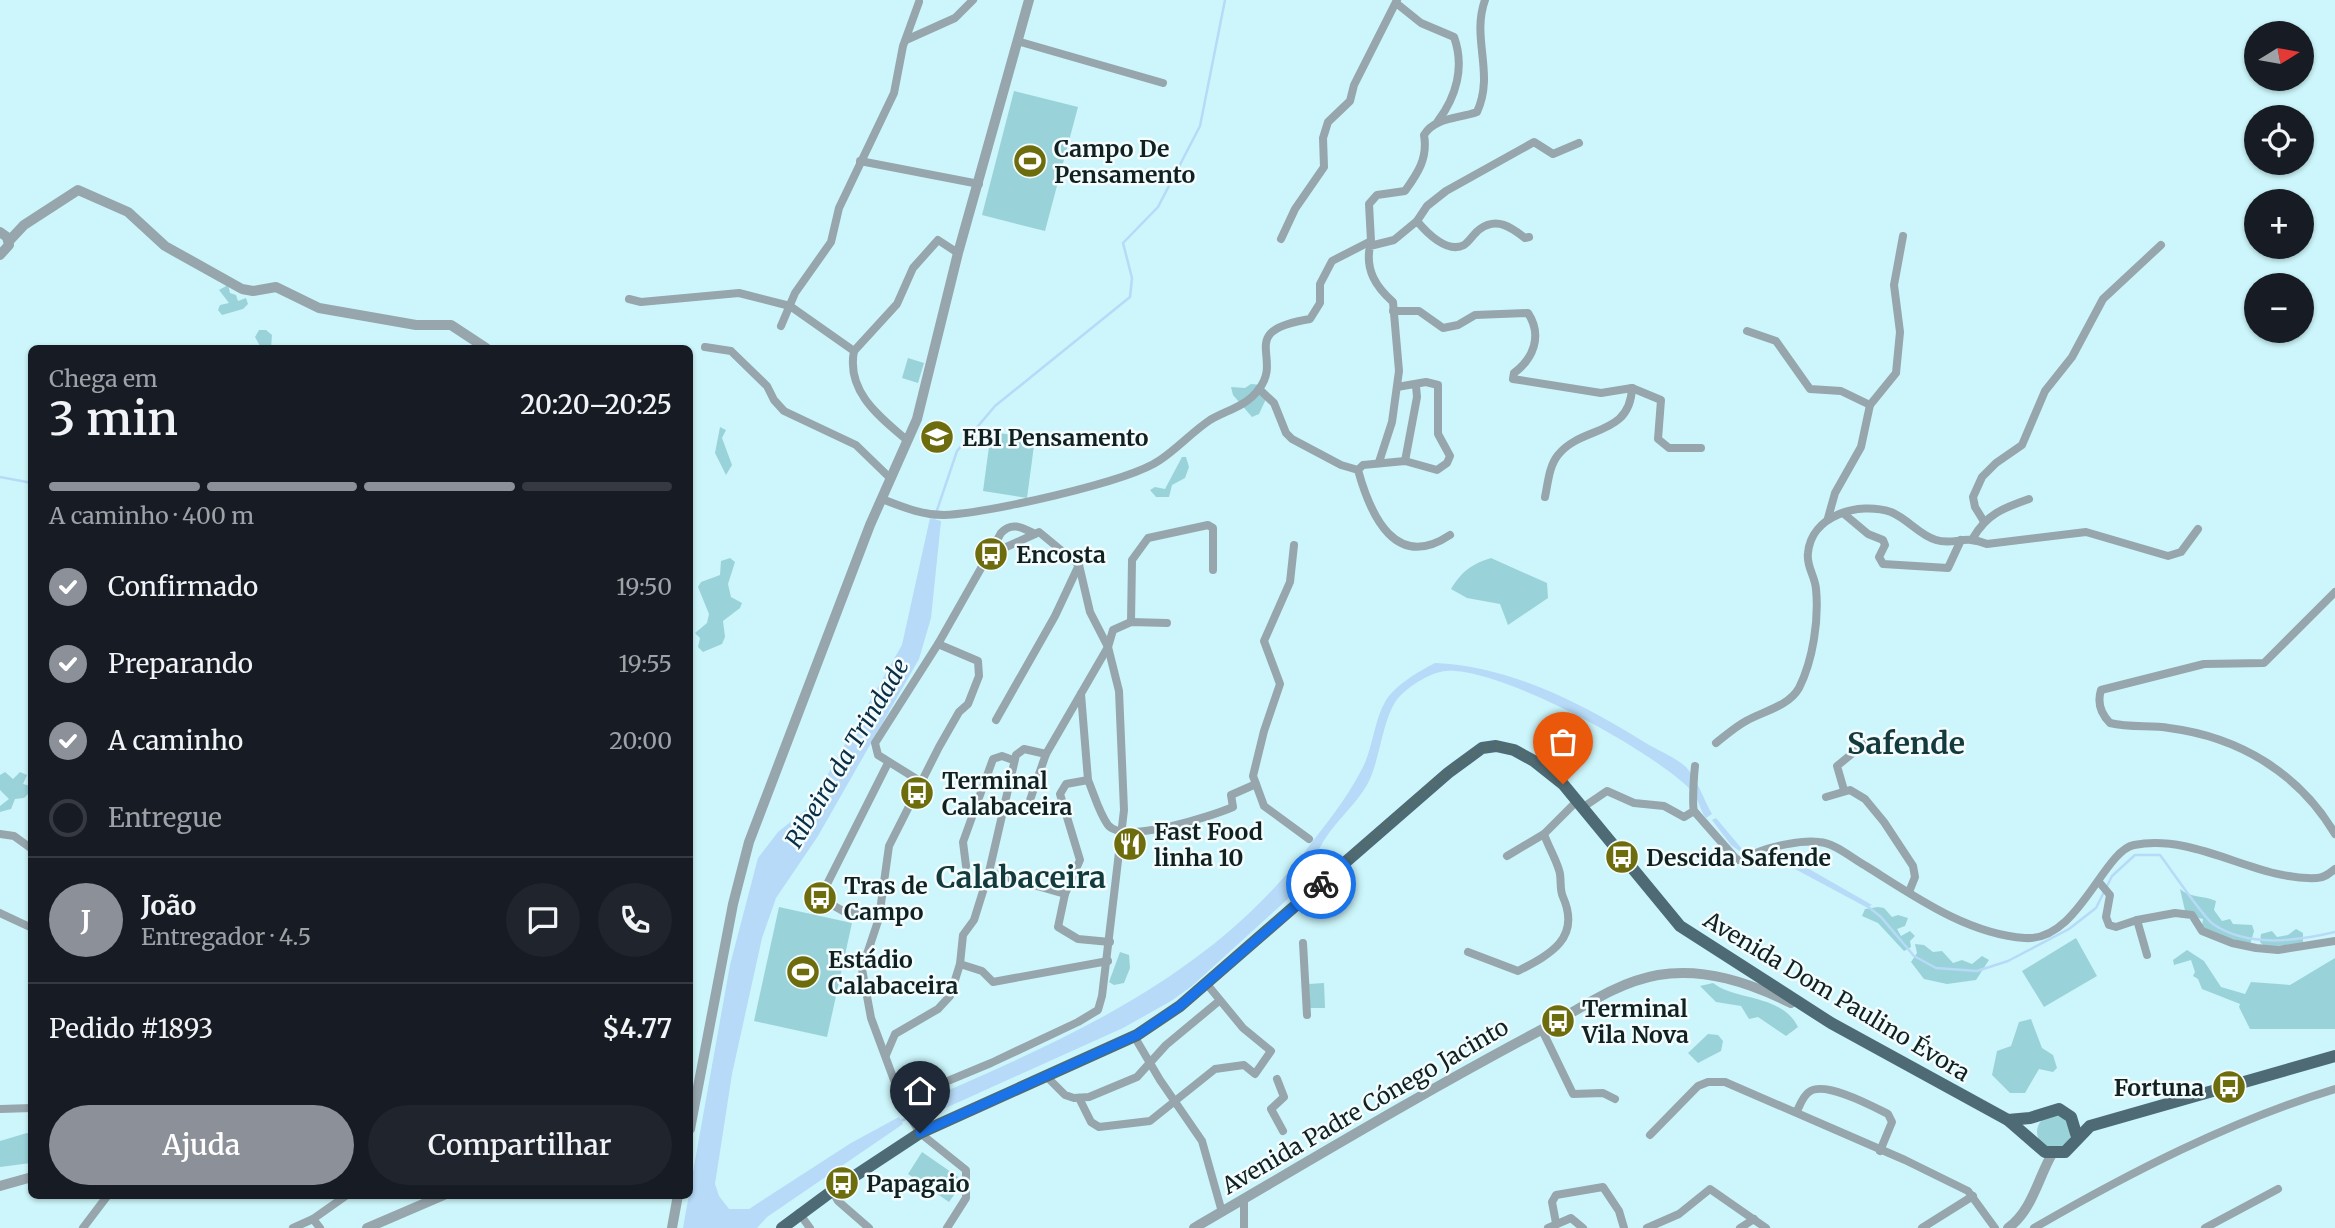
<!DOCTYPE html>
<html lang="pt">
<meta charset="utf-8">
<style>
body{margin:0;font-family:Merriweather,serif;background:#20242c;color:#f1f3f6;height:100vh;display:flex;flex-direction:column;font-size:26px;white-space:nowrap}
*{box-sizing:border-box;margin:0}
p{font-size:23px;color:#9ea1a6}
.icon{flex:none;width:38px;height:38px;fill:none;stroke:currentColor;stroke-width:2;stroke-linecap:round;stroke-linejoin:round}
.map{position:relative;flex:1;overflow:hidden}
.drawer{position:absolute;left:28px;top:345px;width:665px;height:854px;display:flex;flex-direction:column;background:#171b24;border-radius:10px;box-shadow:0 2px 5px #0004}
.drawer>*{flex:none}
.needle{width:46px;rotate:79deg}
.fabs{position:absolute;left:2244px;top:21px;display:grid;gap:14px}
.fabs a{display:grid;place-items:center;width:70px;height:70px;border-radius:50%;background:#171b24;box-shadow:0 2px 5px #0004;font-size:35px}
.pin{position:absolute;display:grid;place-items:center;width:60px;height:60px;color:#fff;margin:-72px -30px;border-radius:50% 50% 50% 0;rotate:-45deg;box-shadow:0 0 7px #0007}
.pin .icon{rotate:45deg}
.courier{position:absolute;display:grid;place-items:center;width:70px;height:70px;margin:-35px;border:5px solid #1a73e8;border-radius:50%;background:#fff;color:#222;box-shadow:0 2px 9px #0007}
.headline em{font-style:normal;font-weight:600}
.headline div{display:flex;flex-direction:column-reverse}
.headline{display:flex;align-items:center;justify-content:space-between;height:119px;padding:0 21px}
h1{font-size:46px;font-weight:600;line-height:52px}
.bar{display:grid;grid-template-columns:repeat(4,1fr);gap:10px 7px;align-content:center;height:84px;padding:0 21px}
.bar i{height:9px;border-radius:5px;background:#363941}
.bar .selected{background:#8c9099}
.bar p{grid-column:span 4}
.line{display:flex;align-items:center;gap:18px;padding:0 21px;border-top:2px solid #363941}
.line div{flex:1}
.round{display:grid;place-items:center;flex:none;width:74px;height:74px;border-radius:37px;background:#20242c}
ol{padding:0 21px;list-style:none}
li{display:flex;align-items:center;gap:21px;height:77px}
li p{margin-inline-start:auto}
li .icon{padding:7px;border-radius:50%;background:#8c9099;color:#fff;stroke-width:4}
li:last-child{color:#9ea1a6}
li i{width:38px;height:38px;border:4px solid #363941;border-radius:50%}
.action{display:flex;gap:14px;margin-top:auto;padding:14px 21px}
.action a{flex:1;height:80px;border-radius:42px;background:#8c9099;color:#fff;font-size:28px;font-weight:600;line-height:80px;text-align:center}
.action a+a{background:#20242c;color:#f1f3f6}
.map>svg:first-child{display:block}
.green{fill:#99d3d9}
.water{fill:#b6daf7}
.lines{fill:none;stroke-linecap:round;stroke-linejoin:round}
.stream{stroke:#b6daf7;stroke-width:2.5}
.minor{stroke:#96a6ac;stroke-width:8}
.tertiary{stroke:#96a6ac;stroke-width:10}
.primary{stroke:#4e6b75;stroke-width:12}
.done{stroke:#526c6e;stroke-width:7;stroke-dasharray:0 12.6}
.route{stroke:#1a73e8;stroke-width:9}
.labels{text-anchor:middle;dominant-baseline:central;stroke-width:5;stroke-linejoin:round;paint-order:stroke}
.poi-label{font-size:23px;font-weight:bold;fill:#102122;stroke:#f4fcfd;text-anchor:start}
.street-label{font-size:23px;fill:#102122;stroke:#f4fcfd}
.water-label{font-size:24px;font-style:italic;fill:#092e46;stroke:#f4fcfd}
.district-label{font-size:30px;font-weight:bold;fill:#133b3e;stroke:#f4fcfd}
</style>
<div class="map">
<svg width="2335" height="1228" viewBox="0 0 2335 1228">
<rect width="100%" height="100%" fill="#ccf6fb"/>
<!-- green -->
<g class="green">
<path d="M1014,91L1078,107L1045,231L982,215Z"/>
<path d="M228,285L230,293L236,295L238,301L246,298L248,304L243,309L222,315L218,310L220,305L229,303L219,290Z"/>
<path d="M259,330H266L272,335L271,348H257L260,346L255,337Z"/>
<path d="M908,358L924,363L918,383L902,378Z"/>
<path d="M1251,384L1262,385L1266,399L1259,414L1252,417L1233,395L1231,387L1245,388Z"/>
<path d="M720,427L726,430L722,438L732,465L726,475L715,453Z"/>
<path d="M991,432L1035,438L1027,498L983,491Z"/>
<path d="M1182,457H1186L1189,467L1185,478L1172,485L1169,497H1156L1150,490L1155,487L1165,489Z"/>
<path d="M730,558L735,562L728,584L731,597L742,603L740,608L723,621L725,637L722,644L703,652L698,647L700,638L695,633L707,623L709,614L698,587L701,582L720,575L721,561Z"/>
<path d="M1491,558L1547,583L1548,598L1508,625L1500,604L1467,598L1451,589C1462,571 1472,564 1491,558Z"/>
<path d="M5,772L13,779L20,772L27,775L23,784L31,786V791L24,798L15,799L11,809L0,812V806L9,799L0,790V775Z"/>
<path d="M2180,889C2192,899 2204,895 2216,901L2214,910L2222,921L2230,919L2233,924L2252,925L2254,931L2250,945L2239,948L2235,939L2213,938L2202,926L2203,919L2186,915Z"/>
<path d="M779,907L852,923L827,1037L754,1021Z"/>
<path d="M1878,907L1884,908L1892,917L1898,915L1908,918L1905,926L1897,929L1901,936L1910,931L1915,936L1910,941L1911,947L1904,951L1878,923L1862,916L1865,909Z"/>
<path d="M2296,929L2303,933V942C2291,947 2278,943 2267,949L2260,942L2261,934L2272,931L2277,937L2288,935Z"/>
<path d="M2076,938L2097,976L2044,1007L2022,971Z"/>
<path d="M1915,944L1924,945L1933,952L1942,951L1953,963L1962,960L1972,964L1982,956L1989,960L1976,980L1947,984L1924,979L1911,962L1917,953Z"/>
<path d="M2187,950L2204,961L2221,987L2245,994L2251,982L2290,985L2335,958V1029H2250L2239,1007L2240,1004L2202,989L2198,979L2193,976L2195,972L2191,960L2174,965L2173,960Z"/>
<path d="M1120,952L1129,955L1130,968L1124,983L1114,985L1109,982Z"/>
<path d="M1324,983L1325,1008H1310L1309,984Z"/>
<path d="M1713,983C1736,1001 1782,994 1798,1027L1786,1036L1758,1017L1749,1019L1741,1006L1716,1002L1700,986Z"/>
<path d="M2031,1019L2042,1048L2053,1055L2057,1068L2053,1072L2039,1069L2025,1093H2010L1992,1075L1997,1051L2011,1046L2019,1022Z"/>
<path d="M1708,1034L1718,1035L1723,1041L1721,1051L1698,1063L1688,1053Z"/>
<circle cx="2054" cy="1132" r="17"/>
<path d="M27,1133L31,1135V1163L0,1167V1141Z"/>
<path d="M922,1152L964,1181L949,1202L908,1174Z"/>
</g>
<!-- water -->
<g class="water">
<path d="M930,518L941,521L931,618L919,659L818,836L776,898L762,938L732,1074L715,1184L719,1196L729,1209H749L851,1143L899,1117L903,1124L767,1217L757,1228H683L730,965L758,858L778,832L809,807L902,645Z"/>
<path d="M1435,663C1510,666 1581,703 1644,742C1657,750 1675,757 1686,767C1697,779 1704,800 1712,814L1706,818C1699,809 1699,798 1691,790C1653,751 1501,667 1446,671C1431,672 1411,685 1400,696C1382,715 1381,760 1367,785C1351,813 1311,840 1314,875L1192,986L1171,1001L1123,1028L919,1120L912,1106C1057,1043 1204,982 1303,854C1325,825 1347,799 1363,767C1373,747 1374,721 1385,702C1395,685 1418,672 1435,663Z"/>
<path d="M1716,818L1742,849L1754,851L1745,855L1731,845L1712,820Z"/>
<path d="M1756,854L1809,869L1872,905L1866,907L1795,869L1751,858Z"/>
</g>
<g class="lines">
<!-- stream -->
<g class="stream">
<path d="M0,477L32,483"/>
<path d="M933,522L957,451L995,406L1130,297L1132,278L1123,243L1158,207L1200,126L1225,0"/>
<path d="M1866,905L1881,917L1914,956L1936,968L1977,971L2008,961L2069,929L2096,908L2112,876L2135,855H2160C2170,868 2203,917 2213,924C2248,948 2297,941 2335,932"/>
<path d="M899,1122L918,1113"/>
</g>
<!-- minor -->
<g class="minor">
<path d="M1396,3L1421,23L1454,37C1465,67 1456,97 1438,121"/>
<path d="M906,40L955,18L973,0"/>
<path d="M1017,41L1163,83"/>
<path d="M860,161L979,184"/>
<path d="M1417,221L1427,206L1446,191L1534,142L1553,154L1579,143"/>
<path d="M1281,239L1295,209L1324,167L1323,138L1328,122L1350,101L1354,85L1397,0"/>
<path d="M629,299L641,302L739,293L790,306L854,351C846,392 880,417 908,441"/>
<path d="M1393,311H1419L1443,328L1458,325L1475,315L1528,313C1543,336 1533,359 1514,373L1513,379L1601,393L1632,388L1661,400L1658,439L1669,448H1701"/>
<path d="M781,326L795,293L831,242L839,208L894,93L903,46L919,2"/>
<path d="M1747,331L1776,341L1810,389L1841,391L1870,405"/>
<path d="M705,347L731,351L767,386L774,400L784,411L856,445L890,478"/>
<path d="M854,351L897,304L913,268L938,240L958,253"/>
<path d="M1397,387L1426,382L1438,385V434L1450,456L1447,463L1437,470L1405,461L1363,465L1358,470C1371,517 1396,571 1450,535"/>
<path d="M1259,389L1274,403L1286,433L1292,439L1341,465L1358,470"/>
<path d="M1405,461L1417,397L1416,386"/>
<path d="M1379,462L1392,422L1399,371L1393,302C1376,287 1365,270 1370,246L1394,240L1417,221C1426,232 1447,254 1464,245C1470,241 1474,233 1480,229C1497,217 1511,227 1525,238L1529,237"/>
<path d="M1545,497C1548,483 1549,466 1558,455C1582,425 1630,437 1632,388"/>
<path d="M882,499C903,507 921,515 944,515C984,514 1129,482 1160,460C1178,448 1192,432 1210,420C1227,410 1247,406 1259,389C1284,357 1235,331 1310,319L1320,303V284L1332,261L1371,241L1369,204L1377,195L1405,191C1418,173 1428,158 1424,135C1435,117 1458,119 1477,112C1495,73 1471,39 1485,0"/>
<path d="M1843,513L1868,534L1883,540L1885,545L1879,557L1883,564L1948,568L1961,540"/>
<path d="M1828,518L1835,493L1861,447L1870,405L1896,373L1900,332L1894,285L1903,236"/>
<path d="M1983,520L1975,507L1973,497L1982,477L1996,463L2022,445L2045,391L2072,357L2103,299L2161,245"/>
<path d="M1973,538C1987,514 2003,508 2029,499"/>
<path d="M1294,545L1290,582L1264,641L1280,684L1264,731L1253,776L1264,806L1309,839"/>
<path d="M991,554L1035,534"/>
<path d="M2335,592L2264,663L2204,664L2101,690C2097,703 2101,714 2110,723C2130,728 2150,725 2169,728C2239,737 2299,773 2335,834"/>
<path d="M1131,622L1132,560L1148,538L1208,525L1213,528V570"/>
<path d="M938,644L978,661L979,676L968,704L959,712L939,747L889,846L879,918L862,969L871,1018L904,1107L920,1133L966,1170V1198L947,1228"/>
<path d="M1081,694L1088,780L1066,784L1060,794L1080,860L1065,894L1058,927L1078,939L1110,942"/>
<path d="M996,720L1055,616L1078,567"/>
<path d="M1716,743C1725,736 1735,727 1746,721C1763,711 1788,707 1799,688C1813,660 1819,620 1816,589C1815,576 1806,566 1808,553C1811,516 1858,501 1891,512C1908,519 1919,535 1936,540C1954,546 1964,534 1987,544L2086,532L2168,556L2181,552L2198,529"/>
<path d="M1695,766C1694,774 1692,805 1694,811L1737,860C1745,860 1749,855 1756,853C1772,846 1802,840 1819,842C1835,843 1853,859 1866,866C1914,896 1967,934 2025,938C2078,942 2103,851 2134,845C2198,833 2255,881 2317,878C2324,878 2330,873 2335,869"/>
<path d="M1088,780C1094,794 1099,813 1108,825C1124,845 1212,816 1233,807L1231,795L1256,784"/>
<path d="M1844,790L1837,766L1865,743"/>
<path d="M1826,797L1850,790L1865,799L1884,822L1913,866L1915,877L1909,892"/>
<path d="M1029,803L1046,754"/>
<path d="M1582,808L1607,791L1634,803L1664,806L1684,817L1694,811"/>
<path d="M0,834L14,836L32,849"/>
<path d="M1507,856L1544,834"/>
<path d="M966,866L963,842L993,759L1002,756L1013,760"/>
<path d="M989,872L1065,894"/>
<path d="M2099,882L2110,895L2106,917L2109,925L2116,927L2137,920L2147,955"/>
<path d="M0,913L32,928"/>
<path d="M879,918L843,911L820,898L888,763"/>
<path d="M2137,920L2175,913L2192,915L2202,931L2232,943L2256,948L2278,950L2335,941"/>
<path d="M1303,943L1307,1015"/>
<path d="M1468,952L1518,971C1551,954 1581,938 1563,897C1559,889 1562,878 1559,870C1555,857 1548,846 1544,834L1577,801"/>
<path d="M960,964L982,971L993,982L1108,961"/>
<path d="M1542,1030L1573,1094L1603,1093L1615,1099"/>
<path d="M1134,1036L1160,1080L1202,1141L1222,1212"/>
<path d="M886,1055L895,1034L938,1009L950,996L960,964L963,935L974,920L989,872L1016,755L1024,749L1046,754L1108,647L1113,630L1131,622L1167,623"/>
<path d="M1046,1076L1065,1095L1074,1098L1089,1097L1137,1077L1166,1045L1219,1001"/>
<path d="M1277,1079L1284,1097L1271,1109L1283,1131"/>
<path d="M1079,1098L1091,1122L1099,1127L1150,1121L1215,1069L1244,1065L1255,1074L1271,1051L1243,1028L1206,983"/>
<path d="M902,1100L991,1063L1078,1022L1098,1010L1102,996L1124,810L1119,691L1108,647L1090,612L1079,565L1039,532L1035,534C1023,528 1012,521 1001,533L938,644L875,743L878,755L923,783"/>
<path d="M0,1109L32,1108"/>
<path d="M1797,1111C1800,1105 1803,1096 1809,1092C1824,1080 1872,1106 1888,1114L1892,1122L1880,1151"/>
<path d="M1650,1135L1698,1086L1708,1082H1725L1905,1160L1968,1191L1995,1228"/>
<path d="M832,1191L838,1201L869,1228"/>
<path d="M1244,1200V1228"/>
<path d="M799,1213L810,1228"/>
<path d="M1556,1223L1552,1202L1556,1195L1603,1187L1619,1211L1624,1228"/>
<path d="M83,1228L108,1195"/>
<path d="M293,1228L313,1219"/>
<path d="M320,1228L313,1219L347,1195"/>
<path d="M1548,1228L1571,1218L1583,1228"/>
<path d="M1647,1228L1679,1214L1710,1189L1766,1228"/>
<path d="M1740,1228L1754,1219"/>
<path d="M1922,1228L1973,1196"/>
<path d="M2034,1228C2129,1173 2230,1121 2335,1089"/>
<path d="M2205,1228L2278,1189"/>
</g>
<!-- tertiary -->
<g class="tertiary">
<path d="M0,232L7,237L9,245L0,255"/>
<path d="M9,241L24,225L78,190L128,212L165,246L242,289L253,291L276,287L319,308L416,325H451L486,348"/>
<path d="M690,1129L733,904L749,842L870,525L917,419L958,253L1029,0"/>
<path d="M0,1186L32,1177"/>
<path d="M367,1228L444,1195"/>
<path d="M672,1228L678,1195"/>
<path d="M1194,1228C1309,1161 1422,1093 1539,1031C1579,1010 1614,983 1658,975C1704,967 1750,983 1791,1003"/>
<path d="M2008,1228C2032,1211 2038,1178 2052,1154"/>
</g>
<!-- primary -->
<g class="primary">
<path d="M2008,1120L2030,1118L2059,1109L2071,1117L2077,1137"/>
<path d="M782,1228L832,1191L920,1133L1137,1035L1180,1006L1448,773L1482,748L1496,746L1514,750L1534,761L1563,784L1680,926L1831,1023L2008,1120L2045,1152H2065L2090,1126L2335,1056"/>
</g>
</g>
<g class="lines">
<!-- done -->
<path class="done" d="M1321,884C1351,859 1462,748 1493,746C1519,745 1544,768 1563,784"/>
<!-- route -->
<path class="route" d="M920,1133L1137,1035L1180,1006L1321,884"/>
</g>
<!-- icons -->
<defs>
<g id="stadium-disc" transform="scale(1.75)"><circle r="9.5" fill="#6d6d0e" stroke="#f4fcfd"/><path d="M0-5a6.5 5 0 1 0 0 10a6.5 5 0 1 0 0-10ZM-3.5-1.8h7v3.6h-7Z" fill="#fff"/></g>
<g id="school-disc" transform="scale(1.75)"><circle r="9.5" fill="#6d6d0e" stroke="#f4fcfd"/><path d="M0-5L7-2L0 1L-7-2ZM-4 1L0 2.5L4 1V4Q0 6-4 4Z" fill="#fff"/></g>
<g id="bus-disc" transform="scale(1.75)"><circle r="9.5" fill="#6d6d0e" stroke="#f4fcfd"/><path d="M-5-6H5V4H4V6H2V4H-2V6H-4V4H-5ZM-3.5-4V0h7V-4ZM-3.5 1.2v1.5H-2V1.2ZM2 1.2v1.5H3.5V1.2Z" fill="#fff"/></g>
<g id="restaurant-disc" transform="scale(1.75)"><circle r="9.5" fill="#6d6d0e" stroke="#f4fcfd"/><path d="M-5-6h1v4h1v-4h1v4h1v-4h1v5L-1.5 .5V6h-2V.5L-5-1ZM5-6V6H3V1.5H1.5Q1.5-4 5-6Z" fill="#fff"/></g>
</defs>
<g fill-rule="evenodd">
<use href="#stadium-disc" x="1030" y="161"/>
<use href="#school-disc" x="937" y="437"/>
<use href="#bus-disc" x="991" y="554"/>
<use href="#bus-disc" x="917" y="793"/>
<use href="#restaurant-disc" x="1130" y="844"/>
<use href="#bus-disc" x="1622" y="857"/>
<use href="#bus-disc" x="820" y="898"/>
<use href="#stadium-disc" x="803" y="972"/>
<use href="#bus-disc" x="1558" y="1021"/>
<use href="#bus-disc" x="2229" y="1087"/>
<use href="#bus-disc" x="842" y="1183"/>
</g>
<g class="labels">
<!-- poi labels -->
<g class="poi-label">
<text x="1054" y="148">Campo De<tspan x="1054" dy="26">Pensamento</tspan></text>
<text x="962" y="437">EBI Pensamento</text>
<text x="1016" y="554">Encosta</text>
<text x="942" y="780">Terminal<tspan x="942" dy="26">Calabaceira</tspan></text>
<text x="1154" y="831">Fast Food<tspan x="1154" dy="26">linha 10</tspan></text>
<text x="1646" y="857">Descida Safende</text>
<text x="844" y="885">Tras de<tspan x="844" dy="26">Campo</tspan></text>
<text x="828" y="959">Estádio<tspan x="828" dy="26">Calabaceira</tspan></text>
<text x="1582" y="1008">Terminal<tspan x="1582" dy="26">Vila Nova</tspan></text>
<text x="2204" y="1087" text-anchor="end">Fortuna</text>
<text x="866" y="1183">Papagaio</text>
</g>
<!-- street labels -->
<g class="street-label">
<text transform="translate(1837 996) rotate(31)">Avenida Dom Paulino Évora</text>
<text transform="translate(1365 1106) rotate(-30)">Avenida Padre Cónego Jacinto</text>
</g>
<!-- water labels -->
<g class="water-label">
<text transform="translate(847 753) rotate(-59)">Ribeira da Trindade</text>
</g>
<!-- district labels -->
<g class="district-label">
<text x="1906" y="743">Safende</text>
<text x="1021" y="877">Calabaceira</text>
</g>
</g>
</svg>
<div class="fabs">
<a><svg class="needle" viewBox="-14 -14 28 28"><path d="M0-13l5 13h-10z" fill="#e53935"/><path d="M0 13l5-13h-10z" fill="#9ea1a6"/></svg></a>
<a><svg class="icon" aria-label="locate" viewBox="0 0 24 24"><circle cx="12" cy="12" r="6"/><path d="M12 2v4M12 18v4M2 12h4M18 12h4"/></svg></a>
<a>+</a>
<a>−</a>
</div>
<div class="pin" style="left:1563px;top:784px;background:#ea580c"><svg class="icon" aria-label="bag" viewBox="0 0 24 24"><path d="M5 8h14l-1 12H6zM9 8a3 3 0 0 1 6 0"/></svg></div>
<div class="pin" style="left:920px;top:1133px;background:#1f2937"><svg class="icon" aria-label="home" viewBox="0 0 24 24"><path d="M3 11l9-7 9 7M6 9v11h12V9"/></svg></div>
<div class="courier" style="left:1321px;top:884px"><svg class="icon" aria-label="bike" viewBox="0 0 24 24"><circle cx="6" cy="16" r="4"/><circle cx="18" cy="16" r="4"/><path d="M6 16l4-8h5l3 8M10 8l3 8H6M13 5h3"/></svg></div>
<section class="drawer">
<div class="headline"><div><h1>3 min</h1><p>Chega em</p></div><em>20:20–20:25</em></div>
<div class="bar"><i class="selected"></i><i class="selected"></i><i class="selected"></i><i></i><p>A caminho · 400 m</p></div>
<ol>
<li><svg class="icon" aria-label="check" viewBox="0 0 24 24"><path d="M5 12l5 5 9-10"/></svg>Confirmado<p>19:50</p></li>
<li><svg class="icon" aria-label="check" viewBox="0 0 24 24"><path d="M5 12l5 5 9-10"/></svg>Preparando<p>19:55</p></li>
<li><svg class="icon" aria-label="check" viewBox="0 0 24 24"><path d="M5 12l5 5 9-10"/></svg>A caminho<p>20:00</p></li>
<li><i></i>Entregue</li>
</ol>
<div class="line" style="height:126px"><b class="round" style="background:#8c9099;color:#fff">J</b><div><b>João</b><p>Entregador · 4.5</p></div><a class="round"><svg class="icon" aria-label="chat" viewBox="0 0 24 24"><path d="M4 5h16v11H9l-5 4z"/></svg></a><a class="round"><svg class="icon" aria-label="phone" viewBox="0 0 24 24"><path d="M5 4h4l2 5-3 2q2 4 5 5l2-3 5 2v4C11 20 4 13 5 4z"/></svg></a></div>
<div class="line" style="height:91px"><div>Pedido #1893</div><b>$4.77</b></div>
<div class="action"><a>Ajuda</a><a>Compartilhar</a></div>
</section>
</div>
